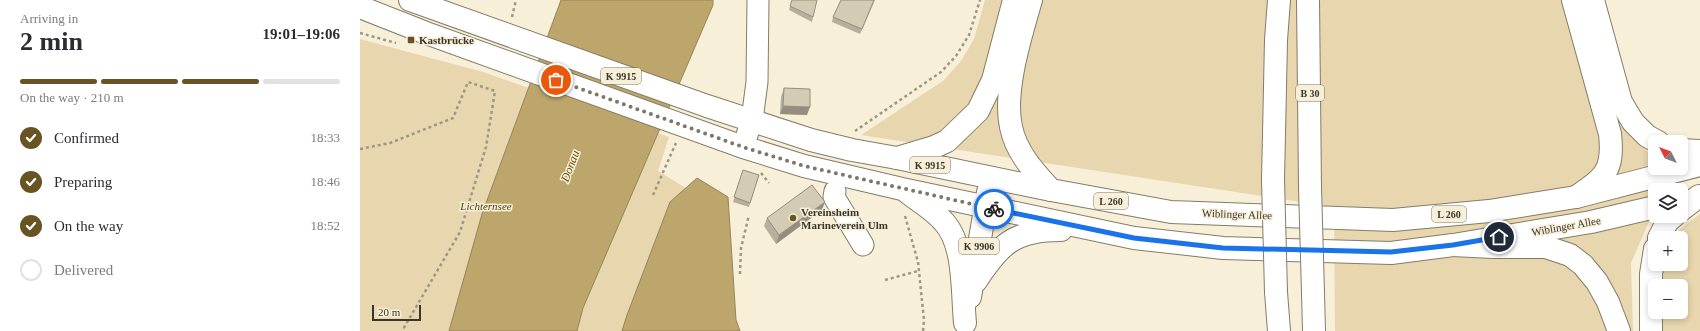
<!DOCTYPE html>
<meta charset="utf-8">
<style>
body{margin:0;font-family:Georgia,serif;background:#f2f2f3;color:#2b2b33;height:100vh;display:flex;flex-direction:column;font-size:15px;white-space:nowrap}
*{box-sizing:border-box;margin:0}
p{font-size:13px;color:#7c7c81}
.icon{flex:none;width:22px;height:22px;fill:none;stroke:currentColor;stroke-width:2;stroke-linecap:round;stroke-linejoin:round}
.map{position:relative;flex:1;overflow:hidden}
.details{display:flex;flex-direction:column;background:#fff;width:360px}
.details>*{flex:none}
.needle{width:26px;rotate:312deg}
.tools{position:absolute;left:1288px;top:135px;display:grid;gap:8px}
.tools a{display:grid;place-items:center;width:40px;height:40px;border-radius:6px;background:#fff;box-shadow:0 2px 6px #0003;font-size:20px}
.scale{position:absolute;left:12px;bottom:10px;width:49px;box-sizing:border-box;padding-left:4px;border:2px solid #3a362d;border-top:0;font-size:11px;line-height:14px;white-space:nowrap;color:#3a362d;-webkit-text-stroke:3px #f8efd8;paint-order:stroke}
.pin{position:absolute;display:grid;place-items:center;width:34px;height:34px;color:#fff;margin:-17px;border:2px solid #fff;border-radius:50%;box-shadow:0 1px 4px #0007}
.courier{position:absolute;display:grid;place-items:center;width:40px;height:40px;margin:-20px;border:3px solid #1a73e8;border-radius:50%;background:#fff;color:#222;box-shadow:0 1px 5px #0007}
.headline em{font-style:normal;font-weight:700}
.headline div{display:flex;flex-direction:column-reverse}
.headline{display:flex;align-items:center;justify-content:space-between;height:68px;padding:0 20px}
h1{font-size:26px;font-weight:700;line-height:30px}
.bar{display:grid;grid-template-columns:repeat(4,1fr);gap:6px 4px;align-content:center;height:48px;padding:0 20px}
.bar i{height:5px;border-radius:3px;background:#e1e1e2}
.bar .selected{background:#675422}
.bar p{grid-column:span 4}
ol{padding:0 20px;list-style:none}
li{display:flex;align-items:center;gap:12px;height:44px}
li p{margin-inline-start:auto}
li .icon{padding:4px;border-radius:50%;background:#675422;color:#fff;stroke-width:4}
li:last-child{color:#7c7c81}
li i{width:22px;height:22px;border:2px solid #e1e1e2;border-radius:50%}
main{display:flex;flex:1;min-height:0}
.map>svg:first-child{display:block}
.green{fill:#e7d6ae}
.water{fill:#bda66c;stroke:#968459}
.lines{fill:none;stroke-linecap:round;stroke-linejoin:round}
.minor-casing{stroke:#857c68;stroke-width:23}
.major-casing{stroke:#857c68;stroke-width:24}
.highway-casing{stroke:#857c68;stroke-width:24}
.path{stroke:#9e9787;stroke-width:2.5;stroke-dasharray:3 3;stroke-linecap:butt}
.minor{stroke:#fff;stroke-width:21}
.major{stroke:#fff;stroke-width:22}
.highway{stroke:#fff;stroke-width:22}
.highway-bridge-casing{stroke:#857c68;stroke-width:24;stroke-linecap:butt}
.highway-bridge{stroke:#fff;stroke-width:22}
.wall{fill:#b6af9c}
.shaded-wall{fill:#948e7f}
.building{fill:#d4cbb5;stroke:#948e7f}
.done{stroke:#7c7769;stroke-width:4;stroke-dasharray:0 7.2}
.route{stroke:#1a73e8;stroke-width:5}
.poi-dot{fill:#675422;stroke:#f8efd8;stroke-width:1.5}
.labels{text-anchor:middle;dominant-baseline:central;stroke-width:3;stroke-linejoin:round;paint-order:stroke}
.shield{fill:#f8efd8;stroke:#736e60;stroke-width:1}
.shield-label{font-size:10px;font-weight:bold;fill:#3a362d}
.poi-label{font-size:11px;font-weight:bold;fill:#3a362d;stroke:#f8efd8;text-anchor:start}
.park-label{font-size:11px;font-style:italic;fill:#524214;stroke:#f8efd8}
.street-label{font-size:11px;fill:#3a362d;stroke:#f8efd8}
.water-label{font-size:12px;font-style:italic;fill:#685005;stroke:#f8efd8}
</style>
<main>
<section class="details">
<div class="headline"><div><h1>2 min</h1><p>Arriving in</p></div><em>19:01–19:06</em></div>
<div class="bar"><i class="selected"></i><i class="selected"></i><i class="selected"></i><i></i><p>On the way · 210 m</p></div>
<ol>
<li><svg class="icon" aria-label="check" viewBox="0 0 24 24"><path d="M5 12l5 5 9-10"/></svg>Confirmed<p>18:33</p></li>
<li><svg class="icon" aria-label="check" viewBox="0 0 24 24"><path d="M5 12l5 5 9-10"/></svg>Preparing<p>18:46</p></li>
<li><svg class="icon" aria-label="check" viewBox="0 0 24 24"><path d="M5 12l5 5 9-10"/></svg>On the way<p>18:52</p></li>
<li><i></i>Delivered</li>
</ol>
</section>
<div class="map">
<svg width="1340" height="331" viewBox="0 0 1340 331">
<rect width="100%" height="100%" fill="#f8efd8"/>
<!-- green -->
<g class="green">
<path d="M625,0H1202L1228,94L1295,159V168H1297L1291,217L1271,263L1273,331H975L974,207L501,135L583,81L601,61L614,39Z"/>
<path d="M0,39L123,72L309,137L298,171L368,214L375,331H0Z"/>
<path d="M1340,214V331H1296L1297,312H1321V286H1298L1303,264H1321V238H1314L1319,230Z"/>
</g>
<!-- water -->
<g class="water">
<path d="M201,0H353V5L223,308L217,331H89L122,214Z"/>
<path d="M337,178L368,197L376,320L380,331H262L267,315L310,202Z"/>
</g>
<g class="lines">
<!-- minor casing -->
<g class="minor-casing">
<g id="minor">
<path d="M383,147L392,120L397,82L398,0"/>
<path d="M475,191L474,197L503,245"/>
</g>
</g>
<!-- major casing -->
<g class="major-casing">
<g id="major">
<path d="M50,0L347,106L451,140L492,150L537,158L691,190L811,212L1033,220L1129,211L1216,197L1340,165"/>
<path d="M0,7L66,33L383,147L444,166L542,189L774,238L863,248L1031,253L1093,245L1231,222L1295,207"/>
<path d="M548,193C560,202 574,210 584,222C605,245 602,292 605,323"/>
<path d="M616,281C640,244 654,230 701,230"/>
<path d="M610,297L628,192"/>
</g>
</g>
<!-- highway casing -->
<g class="highway-casing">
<g id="highway">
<path d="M671,0C661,35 643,91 651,127C656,152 674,172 691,190"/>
<path d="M948,0L950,187"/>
<path d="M1213,0L1250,134C1254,171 1245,177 1216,197"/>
<path d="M1233,0L1261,102L1273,122L1287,136L1298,142"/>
<path d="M1321,150L1340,151"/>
<path d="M537,158L574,147L587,141L618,111L633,80L654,0"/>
<path d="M913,180L916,40L919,0"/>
<path d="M1321,210L1339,196"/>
<path d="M1299,238L1307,222L1314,216"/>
<path d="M1093,245L1133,247H1186L1210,255L1223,265L1237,282L1248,302L1259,331"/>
<path d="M916,292L919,331"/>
<path d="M953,293L954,331"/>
<path d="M1291,331V274L1295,249"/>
</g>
</g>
<!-- path -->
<g class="path">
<path d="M152,17L156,0"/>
<path d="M0,33L36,43"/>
<path d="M495,131L581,72L596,56L609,35L620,0"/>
<path d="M0,149L30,143L93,118L108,82L135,91L126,147L100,232L42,331"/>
<path d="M401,173L409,183"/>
<path d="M293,195L316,143"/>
<path d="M545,216L558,262L564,320L563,331"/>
<path d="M380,274L381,248L389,215"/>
<path d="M525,280L558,271"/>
</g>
<!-- minor -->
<use href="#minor" class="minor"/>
<!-- major -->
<use href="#major" class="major"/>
<!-- highway -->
<use href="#highway" class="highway"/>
<!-- highway-bridge casing -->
<g class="highway-bridge-casing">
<g id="highway-bridge">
<path d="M913,180L916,292"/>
<path d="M950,187L953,293"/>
</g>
</g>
<!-- highway-bridge -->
<use href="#highway-bridge" class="highway-bridge"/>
</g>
<!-- wall -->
<g class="wall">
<path d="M515,0L500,34L472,22L473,17Z"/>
<path d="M430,6L453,17L452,22L429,10Z"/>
<path d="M424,88L447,115L420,114L421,97Z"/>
<path d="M383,170L399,175L389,207L373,202Z"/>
<path d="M462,210L416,244L404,226L407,218Z"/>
</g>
<!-- shaded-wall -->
<g class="shaded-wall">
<path d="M423,106L450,107L447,115L420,114Z"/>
<path d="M465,202L462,210L416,244L419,235Z"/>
</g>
<!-- building -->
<g class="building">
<path d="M432,0H457L453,17L430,6Z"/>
<path d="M481,0H514L502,29L473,17Z"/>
<path d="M424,88L450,89V107L423,106Z"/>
<path d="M383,170L399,175L390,203L374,197Z"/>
<path d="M452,185L465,202L419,235L407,218Z"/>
</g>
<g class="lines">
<!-- done -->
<path class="done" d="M196,80L383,147L444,166L634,209"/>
<!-- route -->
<path class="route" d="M634,209L774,238L863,248L1031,252L1093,245L1139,237"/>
</g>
<!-- markers -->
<g class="poi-dot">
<rect x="47" y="36" width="8" height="8" rx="2"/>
<circle cx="433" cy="218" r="4"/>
</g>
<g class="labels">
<!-- shield labels -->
<g class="shield">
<rect x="241" y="68" width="40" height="16" rx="3"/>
<rect x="936" y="85" width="28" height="16" rx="3"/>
<rect x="550" y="157" width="40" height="16" rx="3"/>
<rect x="734" y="193" width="34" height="16" rx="3"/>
<rect x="1072" y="206" width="34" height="16" rx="3"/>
<rect x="599" y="238" width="40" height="16" rx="3"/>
</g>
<g class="shield-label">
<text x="261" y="76">K 9915</text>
<text x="950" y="93">B 30</text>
<text x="570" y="165">K 9915</text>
<text x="751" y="201">L 260</text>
<text x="1089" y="214">L 260</text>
<text x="619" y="246">K 9906</text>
</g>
<!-- poi labels -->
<g class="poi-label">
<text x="59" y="40">Kastbrücke</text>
<text x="441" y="212">Vereinsheim<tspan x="441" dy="13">Marineverein Ulm</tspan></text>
</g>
<!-- park labels -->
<g class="park-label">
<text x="126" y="206">Lichternsee</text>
</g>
<!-- street labels -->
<g class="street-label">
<text transform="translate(877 214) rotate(2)">Wiblinger Allee</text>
<text transform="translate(1206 226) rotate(-10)">Wiblinger Allee</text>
</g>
<!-- water labels -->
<g class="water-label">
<text transform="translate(210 166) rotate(-69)">Donau</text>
</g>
</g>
</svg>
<div class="tools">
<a><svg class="needle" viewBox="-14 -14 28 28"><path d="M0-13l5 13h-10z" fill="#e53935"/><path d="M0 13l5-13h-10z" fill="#7c7c81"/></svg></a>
<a><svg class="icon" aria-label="layers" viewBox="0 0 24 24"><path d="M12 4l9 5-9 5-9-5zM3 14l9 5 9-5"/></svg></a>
<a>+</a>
<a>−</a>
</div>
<div class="scale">20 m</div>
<div class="pin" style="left:196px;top:80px;background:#ea580c"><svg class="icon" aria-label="bag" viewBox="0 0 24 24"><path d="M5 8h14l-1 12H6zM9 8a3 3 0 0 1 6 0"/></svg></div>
<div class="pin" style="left:1139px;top:237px;background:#1f2937"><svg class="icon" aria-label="home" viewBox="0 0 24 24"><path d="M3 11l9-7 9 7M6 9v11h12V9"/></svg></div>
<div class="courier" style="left:634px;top:209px"><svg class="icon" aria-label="bike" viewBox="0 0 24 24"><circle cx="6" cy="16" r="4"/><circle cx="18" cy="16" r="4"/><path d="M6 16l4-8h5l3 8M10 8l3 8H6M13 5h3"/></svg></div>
</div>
</main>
